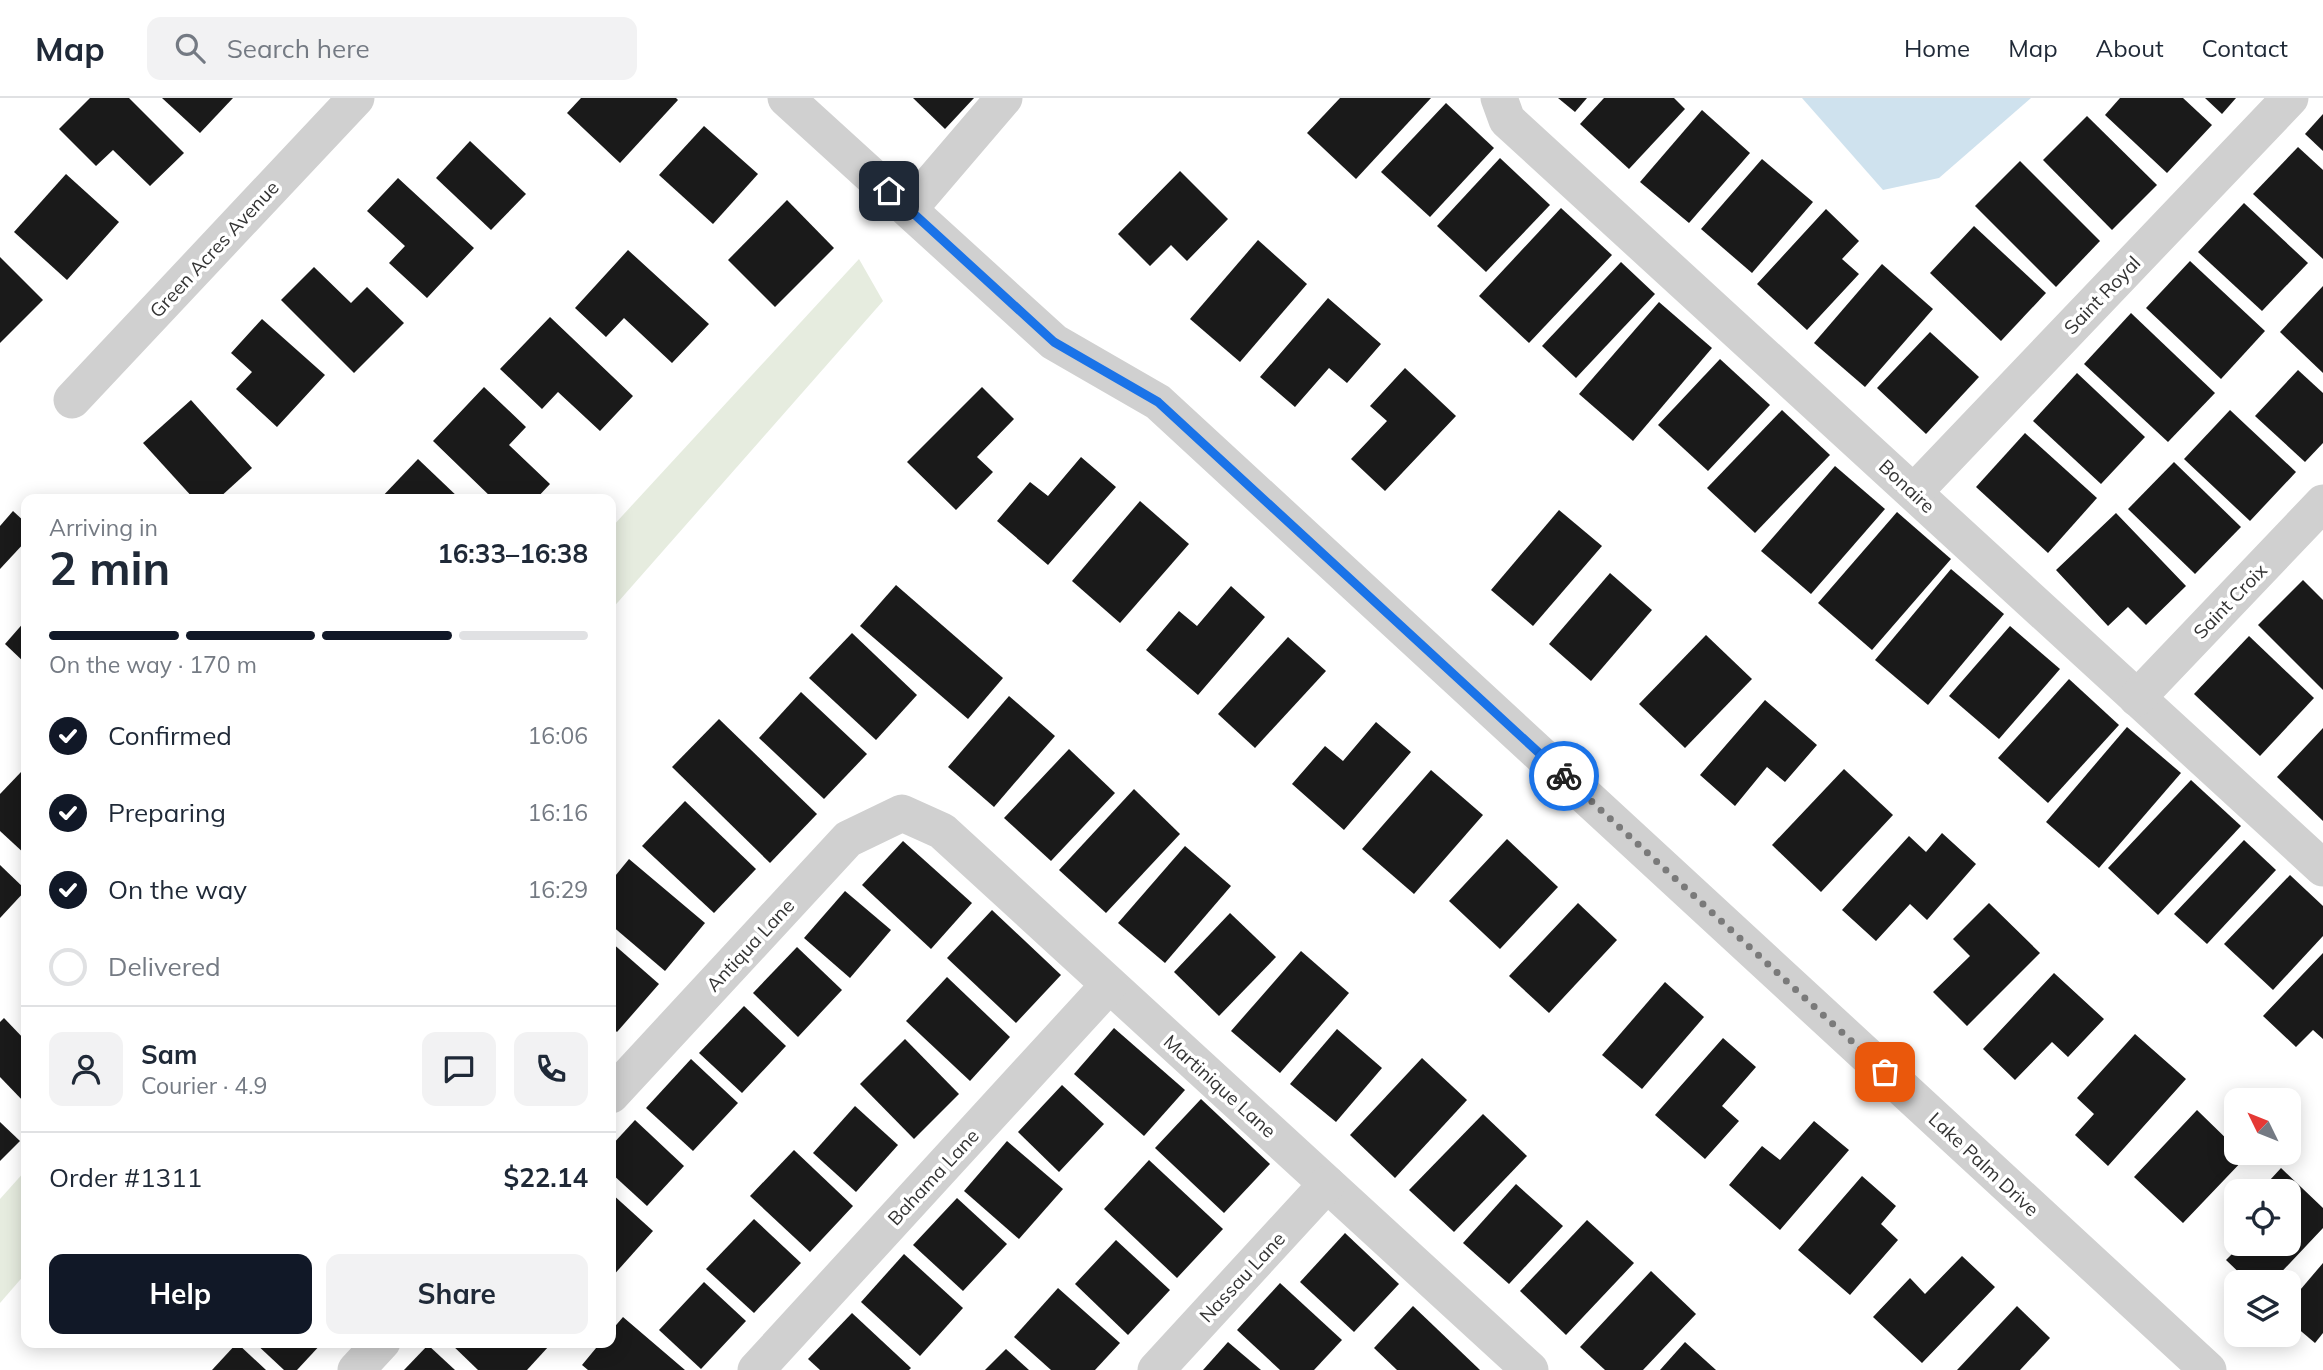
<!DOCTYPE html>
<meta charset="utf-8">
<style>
body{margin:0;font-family:Mulish,sans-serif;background:#f2f2f3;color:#1f2937;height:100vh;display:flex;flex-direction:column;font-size:26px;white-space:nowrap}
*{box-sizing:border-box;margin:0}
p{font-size:23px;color:#747a83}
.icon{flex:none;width:38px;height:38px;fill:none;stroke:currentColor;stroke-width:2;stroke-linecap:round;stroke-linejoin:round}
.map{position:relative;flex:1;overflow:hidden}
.panel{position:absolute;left:21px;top:396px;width:595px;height:854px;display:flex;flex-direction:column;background:#fff;border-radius:14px;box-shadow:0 4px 18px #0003}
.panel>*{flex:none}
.needle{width:46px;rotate:313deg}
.tools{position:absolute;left:2224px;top:990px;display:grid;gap:14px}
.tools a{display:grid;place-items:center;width:77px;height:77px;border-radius:14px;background:#fff;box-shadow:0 4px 18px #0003;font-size:35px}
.pin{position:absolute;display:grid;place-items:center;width:60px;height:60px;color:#fff;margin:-30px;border-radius:14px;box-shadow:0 4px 10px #0006}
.courier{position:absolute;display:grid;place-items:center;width:70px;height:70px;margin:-35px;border:5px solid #1a73e8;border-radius:50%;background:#fff;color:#222;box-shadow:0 2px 9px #0007}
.headline em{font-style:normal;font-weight:700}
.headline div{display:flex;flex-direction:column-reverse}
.headline{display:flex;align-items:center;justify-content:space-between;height:119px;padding:0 28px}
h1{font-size:46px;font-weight:700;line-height:52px}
.bar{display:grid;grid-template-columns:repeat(4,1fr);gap:10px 7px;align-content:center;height:84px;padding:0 28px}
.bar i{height:9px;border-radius:5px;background:#e0e1e3}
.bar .selected{background:#111827}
.bar p{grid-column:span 4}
.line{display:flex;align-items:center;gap:18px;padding:0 28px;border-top:2px solid #e0e1e3}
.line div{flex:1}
.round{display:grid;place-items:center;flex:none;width:74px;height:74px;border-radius:14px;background:#f2f2f3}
ol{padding:0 28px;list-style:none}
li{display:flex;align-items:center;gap:21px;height:77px}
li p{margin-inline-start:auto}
li .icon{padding:7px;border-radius:50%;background:#111827;color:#fff;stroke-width:4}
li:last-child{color:#747a83}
li i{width:38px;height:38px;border:4px solid #e0e1e3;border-radius:50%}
.primary-button{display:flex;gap:14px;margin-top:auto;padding:14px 28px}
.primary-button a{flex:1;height:80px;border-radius:14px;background:#111827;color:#fff;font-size:28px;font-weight:700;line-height:80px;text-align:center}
.primary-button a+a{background:#f2f2f3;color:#1f2937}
header{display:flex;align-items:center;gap:42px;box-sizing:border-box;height:98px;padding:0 35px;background:#fff;border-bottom:2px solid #e0e1e3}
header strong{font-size:33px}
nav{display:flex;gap:38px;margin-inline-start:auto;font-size:24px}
.search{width:490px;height:63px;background:#f2f2f3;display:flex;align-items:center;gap:18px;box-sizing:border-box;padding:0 24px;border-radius:14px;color:#747a83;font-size:26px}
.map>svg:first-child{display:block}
.green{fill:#e6ecdf}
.water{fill:#cfe2ee}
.building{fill:#1a1a1a}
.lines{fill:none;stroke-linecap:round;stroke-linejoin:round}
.minor{stroke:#d0d0d0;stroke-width:37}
.done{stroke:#7a7a7a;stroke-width:7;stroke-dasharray:0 12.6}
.route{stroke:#1a73e8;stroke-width:9}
.labels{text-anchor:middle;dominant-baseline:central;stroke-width:7;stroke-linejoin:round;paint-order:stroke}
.street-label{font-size:19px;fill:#333;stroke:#fff}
</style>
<header>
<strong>Map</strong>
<div class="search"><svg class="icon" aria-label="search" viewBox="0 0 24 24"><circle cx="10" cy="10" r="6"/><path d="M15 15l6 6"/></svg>Search here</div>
<nav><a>Home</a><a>Map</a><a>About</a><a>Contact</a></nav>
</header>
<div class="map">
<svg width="2323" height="1272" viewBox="0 0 2323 1272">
<rect width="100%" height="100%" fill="#fff"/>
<!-- green -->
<g class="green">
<path d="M859,161L883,203L611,512V430Z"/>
<path d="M26,1072V1175L0,1205V1101Z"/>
</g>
<!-- water -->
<path class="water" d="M1802,0H2031L1939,80L1883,92Z"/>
<!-- building -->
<g class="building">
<path d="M90,0H129L184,55L150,88L113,52L96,68L59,31Z"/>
<path d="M162,0H233L200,35Z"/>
<path d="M581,0H676L678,2L620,65L567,15Z"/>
<path d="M913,0H974L945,31Z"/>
<path d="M1340,0H1431L1356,81L1307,35Z"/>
<path d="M1558,0H1587L1575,14Z"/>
<path d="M1604,0H1674L1685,11L1629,71L1580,26Z"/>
<path d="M2120,0H2183L2212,27L2167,75L2105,17Z"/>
<path d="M2205,0H2236L2222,16Z"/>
<path d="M1446,5L1494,50L1430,119L1381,74Z"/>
<path d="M1702,12L1750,55L1689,125L1640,84Z"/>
<path d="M2323,16V53L2305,36Z"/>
<path d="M2087,18L2157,87L2112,132L2043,62Z"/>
<path d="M704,28L758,76L713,126L659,77Z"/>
<path d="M470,43L526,96L491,132L436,80Z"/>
<path d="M2298,49L2323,72V161L2253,96Z"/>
<path d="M1500,60L1550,107L1486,174L1437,128Z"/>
<path d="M1762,61L1813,104L1752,175L1701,131Z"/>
<path d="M2020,63L2100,143L2056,189L1975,108Z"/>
<path d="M1180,73L1228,121L1187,163L1171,147L1150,168L1118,136Z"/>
<path d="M66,76L119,124L67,182L14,134Z"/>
<path d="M398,80L474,150L427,200L389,165L405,148L367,113Z"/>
<path d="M787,102L834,150L775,209L728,162Z"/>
<path d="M2244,105L2308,165L2262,213L2198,154Z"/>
<path d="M1561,110L1612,157L1529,245L1479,198Z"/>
<path d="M1826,111L1859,143L1842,161L1859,176L1807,232L1757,186Z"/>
<path d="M1974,128L2046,195L2001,243L1930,175Z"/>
<path d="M1258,142L1307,186L1240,264L1190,221Z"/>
<path d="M628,152L709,226L672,265L624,220L606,239L575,210Z"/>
<path d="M0,159L43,202L0,245Z"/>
<path d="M2190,163L2265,233L2221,281L2146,210Z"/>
<path d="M1621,164L1655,196L1576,280L1542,248Z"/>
<path d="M1882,166L1933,211L1865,289L1814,245Z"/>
<path d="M314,169L351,205L367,189L404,225L354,275L281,202Z"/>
<path d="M2323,188V275L2280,234Z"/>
<path d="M1328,200L1381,246L1347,285L1329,270L1295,309L1260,279Z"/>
<path d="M1659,204L1712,250L1633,343L1579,296Z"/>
<path d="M2131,215L2215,295L2168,344L2084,266Z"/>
<path d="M550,219L633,298L600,333L558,294L542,311L500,271Z"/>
<path d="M262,221L325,277L277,329L236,291L252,274L231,255Z"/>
<path d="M1930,234L1979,279L1926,336L1877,290Z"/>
<path d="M1720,261L1770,307L1708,373L1658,327Z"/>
<path d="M1405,270L1456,318L1385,393L1351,361L1387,323L1370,308Z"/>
<path d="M2298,272L2323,295V345L2305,364L2255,318Z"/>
<path d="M2077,275L2145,339L2101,386L2033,323Z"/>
<path d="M484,289L526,329L509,347L550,386L536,401H493L433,343Z"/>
<path d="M982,289L1014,321L977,359L993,374L956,412L907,364Z"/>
<path d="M191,302L252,370L218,401H194L143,345Z"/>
<path d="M1782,312L1830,357L1755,435L1707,390Z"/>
<path d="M2230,312L2296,374L2250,423L2184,361Z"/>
<path d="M2025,335L2097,400L2048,455L1976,389Z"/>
<path d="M1081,359L1116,389L1048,467L997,423L1030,384L1048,398Z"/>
<path d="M418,361L460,401H380Z"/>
<path d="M2174,364L2241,429L2195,476L2128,411Z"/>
<path d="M1835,368L1885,411L1811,496L1761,453Z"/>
<path d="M1140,403L1189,446L1120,525L1072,483Z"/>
<path d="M1559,412L1602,448L1533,528L1491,492Z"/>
<path d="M13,413L26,425V443L0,471V428Z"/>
<path d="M1897,414L1951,461L1872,552L1818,505Z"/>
<path d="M2116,415L2186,488L2146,527L2128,509L2108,528L2056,472Z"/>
<path d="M1951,471L2004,516L1928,607L1875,562Z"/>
<path d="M1610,475L1652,512L1591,583L1549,546Z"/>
<path d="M2303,482L2323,502V592L2258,527Z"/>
<path d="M896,487L1003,580L968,621L860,528Z"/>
<path d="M1231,488L1265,519L1198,597L1146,552L1179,513L1197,528Z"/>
<path d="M26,522V566L5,546Z"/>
<path d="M2010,528L2060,571L1999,641L1949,598Z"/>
<path d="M852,535L917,597L876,642L809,580Z"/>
<path d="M1706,537L1752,581L1685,650L1639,606Z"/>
<path d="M2249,538L2314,600L2260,658L2194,596Z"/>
<path d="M1288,539L1326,573L1255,650L1218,616Z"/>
<path d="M2069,581L2119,627L2048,705L1998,660Z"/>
<path d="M801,594L867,656L824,701L759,640Z"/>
<path d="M1009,598L1055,638L994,709L948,669Z"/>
<path d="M1765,602L1817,647L1785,684L1767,669L1735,708L1700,677Z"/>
<path d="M719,621L817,716L770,765L672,669Z"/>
<path d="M1376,624L1411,654L1344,732L1292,686L1325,648L1343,663Z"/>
<path d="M2127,629L2181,675L2099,770L2046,724Z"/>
<path d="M2323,630V723L2277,679Z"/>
<path d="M1069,651L1115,695L1051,763L1004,720Z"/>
<path d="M1844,671L1893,717L1821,794L1772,747Z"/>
<path d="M1431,672L1483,717L1414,796L1362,751Z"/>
<path d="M22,673L26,677V757L0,733V696Z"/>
<path d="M2191,682L2241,728L2158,817L2108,770Z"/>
<path d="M1134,691L1180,736L1106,815L1059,772Z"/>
<path d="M685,703L756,771L714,815L642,748Z"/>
<path d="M1942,735L1976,766L1927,822L1910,806L1876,843L1842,812L1909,738L1926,754Z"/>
<path d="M1507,741L1558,789L1500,851L1449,803Z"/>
<path d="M2244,742L2276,772L2207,846L2174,816Z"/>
<path d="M903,743L972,805L931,851L862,787Z"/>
<path d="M1185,748L1231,788L1165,865L1118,825Z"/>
<path d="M629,761L705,825L665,873L611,827V783Z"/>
<path d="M0,767L26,792L0,820Z"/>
<path d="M2290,777L2323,808V838L2273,892L2224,846Z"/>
<path d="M845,793L891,832L850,880L804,840Z"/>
<path d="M1578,805L1617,842L1549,915L1509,878Z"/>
<path d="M1989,805L2040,855L1967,928L1933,894L1970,858L1953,841Z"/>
<path d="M992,812L1061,877L1016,925L947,860Z"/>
<path d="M1230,815L1276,859L1219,918L1174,874Z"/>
<path d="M611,844L659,886L617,934L611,929Z"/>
<path d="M797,849L842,892L798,939L753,895Z"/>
<path d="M1301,853L1349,895L1280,975L1231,933Z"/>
<path d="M2323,855V941L2313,932L2296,949L2263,918Z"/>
<path d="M2054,875L2104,921L2068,959L2052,944L2015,982L1983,951Z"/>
<path d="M947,879L1010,939L970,983L906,923Z"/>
<path d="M1665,884L1704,919L1642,991L1602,957Z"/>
<path d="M744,908L786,948L742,995L699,955Z"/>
<path d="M4,920L26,943V1006L0,979V924Z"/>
<path d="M1114,930L1185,992L1144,1038L1074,976Z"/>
<path d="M1337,931L1382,970L1336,1024L1290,986Z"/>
<path d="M2135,936L2186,981L2108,1068L2075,1037L2094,1016L2077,1000Z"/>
<path d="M1723,940L1756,969L1722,1008L1739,1023L1705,1061L1655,1017Z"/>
<path d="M905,941L959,996L914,1041L860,986Z"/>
<path d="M1422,960L1467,1002L1395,1080L1350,1037Z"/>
<path d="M691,961L738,1005L693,1053L646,1010Z"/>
<path d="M1062,987L1104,1026L1059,1074L1018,1034Z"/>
<path d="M1201,1001L1270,1066L1224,1115L1155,1050Z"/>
<path d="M855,1008L898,1047L856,1094L813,1055Z"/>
<path d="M2197,1012L2236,1050V1055L2246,1059L2183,1125L2134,1079Z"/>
<path d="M1483,1016L1527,1058L1454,1134L1409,1092Z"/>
<path d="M635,1022L684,1068L647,1108L611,1075V1048Z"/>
<path d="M1814,1023L1849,1052L1780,1132L1729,1087L1762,1048L1780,1062Z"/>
<path d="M0,1024L20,1043L0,1063Z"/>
<path d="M1007,1043L1063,1091L1019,1141L964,1093Z"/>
<path d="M794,1052L853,1108L810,1154L750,1098Z"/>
<path d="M1149,1062L1223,1131L1177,1180L1104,1111Z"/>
<path d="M2281,1070L2323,1110V1130L2271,1185H2250L2226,1162L2242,1146H2289V1094H2259Z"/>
<path d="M1862,1078L1896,1108L1881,1126L1898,1142L1850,1197L1798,1152Z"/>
<path d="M1516,1086L1563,1128L1509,1186L1463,1145Z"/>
<path d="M611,1095L653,1133L611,1180Z"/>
<path d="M957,1100L1007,1146L963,1193L913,1147Z"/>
<path d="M754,1121L801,1165L754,1215L706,1171Z"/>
<path d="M1587,1122L1634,1165L1566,1237L1520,1193Z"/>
<path d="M1345,1135L1399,1186L1354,1234L1300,1184Z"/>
<path d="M1116,1142L1170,1192L1128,1237L1075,1186Z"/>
<path d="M904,1156L963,1210L920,1258L861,1204Z"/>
<path d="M1962,1158L1995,1189L1922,1265L1873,1219L1910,1180L1925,1196Z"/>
<path d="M2323,1165V1235L2315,1245L2289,1223V1205Z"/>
<path d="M1651,1173L1696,1216L1643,1272H1605L1580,1249Z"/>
<path d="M704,1184L746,1223L701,1271L659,1232Z"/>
<path d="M1280,1185L1342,1242L1314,1272H1280L1237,1232Z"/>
<path d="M1058,1190L1120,1245L1095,1272H1051L1014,1239Z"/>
<path d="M1413,1208L1480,1272H1397L1374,1250Z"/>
<path d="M2017,1208L2050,1240L2020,1272H1957Z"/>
<path d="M852,1215L911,1270L909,1272H820L808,1261Z"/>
<path d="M623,1219L685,1272H588L582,1267L601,1244H611V1233Z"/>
<path d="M254,1244H323L297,1272H284Z"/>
<path d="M449,1244H545L549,1248L527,1272H478Z"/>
<path d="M1228,1244L1261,1272H1203Z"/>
<path d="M1685,1244L1716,1272H1660Z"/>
<path d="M237,1245L266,1272H212Z"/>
<path d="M428,1247L455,1272H404Z"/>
<path d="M1006,1251L1029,1272H985Z"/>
</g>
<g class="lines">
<!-- minor -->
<g class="minor">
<path d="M786,0L1054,244L1158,304L2208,1272"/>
<path d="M1499,0L1507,22L2323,770"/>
<path d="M909,111L1004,0"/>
<path d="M72,302L356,0"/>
<path d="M1914,394L2290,0"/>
<path d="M2137,600L2323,405"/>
<path d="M611,997L848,741L902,715L942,733L1530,1272"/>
<path d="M356,1272L382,1244"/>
<path d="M756,1272L1109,887"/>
<path d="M1156,1272L1327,1086"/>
</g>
</g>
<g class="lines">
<!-- done -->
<path class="done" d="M1564,678L1885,974"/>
<!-- route -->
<path class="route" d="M889,93L1054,244L1158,304L1564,678"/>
</g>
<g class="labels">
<!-- street labels -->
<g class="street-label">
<text transform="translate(214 151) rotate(-47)">Green Acres Avenue</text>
<text transform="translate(2102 197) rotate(-46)">Saint Royal</text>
<text transform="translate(1907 388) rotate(43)">Bonaire</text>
<text transform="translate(2230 503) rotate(-46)">Saint Croix</text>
<text transform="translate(750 847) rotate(-47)">Antiqua Lane</text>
<text transform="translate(1220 988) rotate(42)">Martinique Lane</text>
<text transform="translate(1984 1066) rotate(43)">Lake Palm Drive</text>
<text transform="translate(933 1079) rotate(-47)">Bahama Lane</text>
<text transform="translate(1242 1179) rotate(-47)">Nassau Lane</text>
</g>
</g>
</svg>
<div class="tools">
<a><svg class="needle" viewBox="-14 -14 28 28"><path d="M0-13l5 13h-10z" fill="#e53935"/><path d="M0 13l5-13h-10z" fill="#747a83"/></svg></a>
<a><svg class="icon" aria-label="locate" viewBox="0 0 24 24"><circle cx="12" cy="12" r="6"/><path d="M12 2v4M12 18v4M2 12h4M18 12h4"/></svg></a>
<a><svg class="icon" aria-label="layers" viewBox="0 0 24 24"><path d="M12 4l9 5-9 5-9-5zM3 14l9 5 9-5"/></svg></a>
</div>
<div class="pin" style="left:1885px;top:974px;background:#ea580c"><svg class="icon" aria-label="bag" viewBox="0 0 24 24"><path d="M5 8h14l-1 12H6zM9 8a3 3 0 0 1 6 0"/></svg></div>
<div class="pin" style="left:889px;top:93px;background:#1f2937"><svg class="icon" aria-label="home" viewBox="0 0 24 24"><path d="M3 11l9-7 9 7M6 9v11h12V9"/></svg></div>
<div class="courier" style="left:1564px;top:678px"><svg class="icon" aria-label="bike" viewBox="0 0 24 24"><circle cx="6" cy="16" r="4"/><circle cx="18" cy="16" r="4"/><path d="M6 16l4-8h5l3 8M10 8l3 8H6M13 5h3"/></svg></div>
<section class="panel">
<div class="headline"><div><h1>2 min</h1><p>Arriving in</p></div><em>16:33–16:38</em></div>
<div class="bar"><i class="selected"></i><i class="selected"></i><i class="selected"></i><i></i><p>On the way · 170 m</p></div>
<ol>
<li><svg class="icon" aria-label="check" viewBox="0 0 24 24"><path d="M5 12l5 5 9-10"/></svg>Confirmed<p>16:06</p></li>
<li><svg class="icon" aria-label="check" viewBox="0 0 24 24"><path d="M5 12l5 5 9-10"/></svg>Preparing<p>16:16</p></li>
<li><svg class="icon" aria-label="check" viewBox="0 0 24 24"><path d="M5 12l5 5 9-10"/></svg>On the way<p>16:29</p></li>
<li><i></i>Delivered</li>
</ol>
<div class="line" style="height:126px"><a class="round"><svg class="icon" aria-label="person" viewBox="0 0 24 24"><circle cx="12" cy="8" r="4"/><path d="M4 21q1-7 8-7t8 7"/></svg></a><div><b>Sam</b><p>Courier · 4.9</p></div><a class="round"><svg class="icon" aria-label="chat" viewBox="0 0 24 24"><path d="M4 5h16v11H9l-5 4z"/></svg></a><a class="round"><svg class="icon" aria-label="phone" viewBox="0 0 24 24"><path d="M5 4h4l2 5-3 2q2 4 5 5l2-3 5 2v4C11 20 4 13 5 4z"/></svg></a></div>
<div class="line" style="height:91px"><div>Order #1311</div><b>$22.14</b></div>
<div class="primary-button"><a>Help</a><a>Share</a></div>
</section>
</div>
